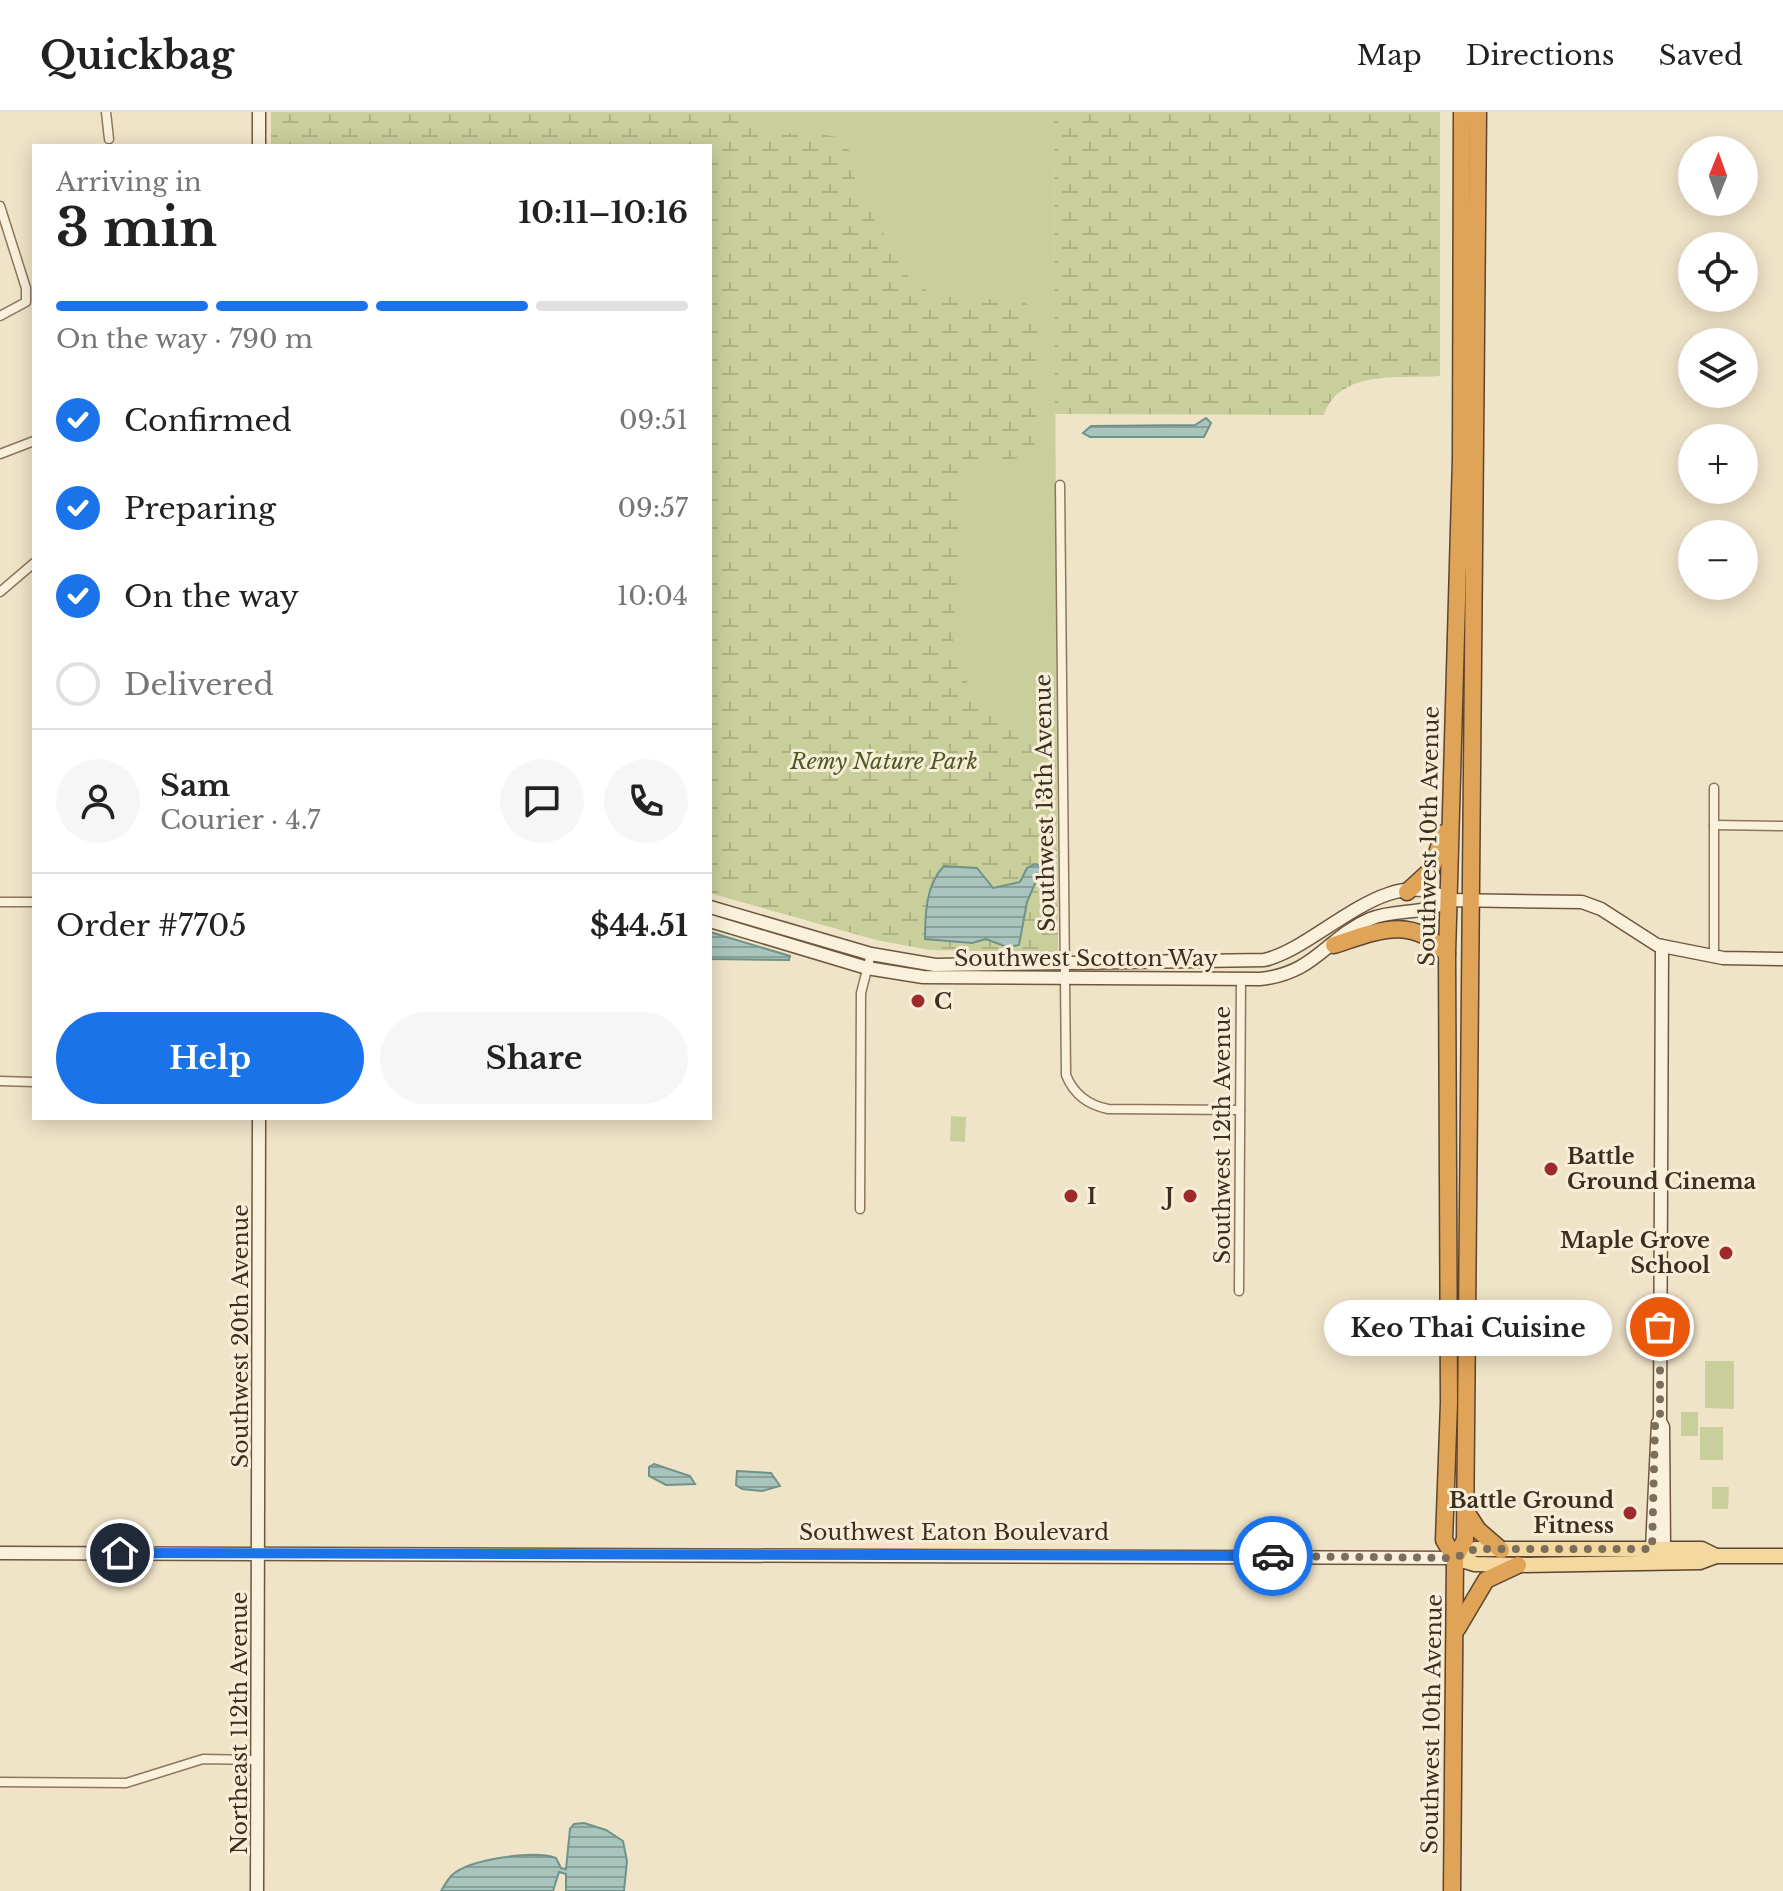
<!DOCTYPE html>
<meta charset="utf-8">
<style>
body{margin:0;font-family:"Libre Baskerville",serif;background:#f6f6f6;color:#222;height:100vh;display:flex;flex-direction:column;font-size:30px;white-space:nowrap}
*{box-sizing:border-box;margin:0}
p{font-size:26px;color:#767676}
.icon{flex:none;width:44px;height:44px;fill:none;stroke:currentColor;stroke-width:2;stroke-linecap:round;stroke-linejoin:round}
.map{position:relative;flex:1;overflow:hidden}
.panel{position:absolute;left:32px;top:32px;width:680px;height:976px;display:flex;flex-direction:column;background:#fff;border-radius:0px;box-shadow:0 4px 20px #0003}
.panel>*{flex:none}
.needle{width:52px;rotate:1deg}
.controls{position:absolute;left:1678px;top:24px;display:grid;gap:16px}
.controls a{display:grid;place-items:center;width:80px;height:80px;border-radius:50%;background:#fff;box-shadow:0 4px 20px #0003;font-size:40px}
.pin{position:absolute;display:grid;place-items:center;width:68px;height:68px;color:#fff;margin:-34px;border:4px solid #fff;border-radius:50%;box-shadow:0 2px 8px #0007}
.courier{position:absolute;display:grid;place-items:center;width:80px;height:80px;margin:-40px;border:6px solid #1a73e8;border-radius:50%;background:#fff;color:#222;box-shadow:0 2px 10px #0007}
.bubble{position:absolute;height:56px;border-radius:28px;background:#fff;box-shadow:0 4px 20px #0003;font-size:26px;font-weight:800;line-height:56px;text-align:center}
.summary em{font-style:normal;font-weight:800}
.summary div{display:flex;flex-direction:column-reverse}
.summary{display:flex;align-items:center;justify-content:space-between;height:136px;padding:0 24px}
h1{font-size:52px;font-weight:800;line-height:60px}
.bar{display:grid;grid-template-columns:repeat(4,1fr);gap:12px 8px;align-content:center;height:96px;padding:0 24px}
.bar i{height:10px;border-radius:6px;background:#e0e0e0}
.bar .current{background:#1a73e8}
.bar p{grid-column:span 4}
.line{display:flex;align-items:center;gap:20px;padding:0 24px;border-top:2px solid #e0e0e0}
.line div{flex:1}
.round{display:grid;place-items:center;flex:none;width:84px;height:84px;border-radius:42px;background:#f6f6f6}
ol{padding:0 24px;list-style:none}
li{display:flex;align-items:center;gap:24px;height:88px}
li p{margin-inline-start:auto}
li .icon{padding:8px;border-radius:50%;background:#1a73e8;color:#fff;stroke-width:4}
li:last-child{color:#767676}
li i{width:44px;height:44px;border:4px solid #e0e0e0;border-radius:50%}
.primary-button{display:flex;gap:16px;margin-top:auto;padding:16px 24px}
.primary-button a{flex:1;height:92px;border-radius:48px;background:#1a73e8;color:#fff;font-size:32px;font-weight:800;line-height:92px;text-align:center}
.primary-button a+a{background:#f6f6f6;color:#222}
header{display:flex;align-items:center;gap:48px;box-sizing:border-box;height:112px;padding:0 40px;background:#fff;border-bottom:2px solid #e0e0e0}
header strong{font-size:38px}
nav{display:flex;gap:44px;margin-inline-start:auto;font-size:28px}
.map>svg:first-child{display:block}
.green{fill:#c9cf9b}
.wetland{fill:url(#wetland-marsh)}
.water{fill:url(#water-rules);stroke:#6f938a;stroke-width:2}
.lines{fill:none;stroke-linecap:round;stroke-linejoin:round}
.street-casing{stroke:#8d765c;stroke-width:11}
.secondary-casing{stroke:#6f573f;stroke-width:15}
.primary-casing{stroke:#5b4430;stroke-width:17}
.highway-casing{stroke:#5b4430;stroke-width:19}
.street{stroke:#faf1dc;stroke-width:8}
.secondary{stroke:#faf1dc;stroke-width:12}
.primary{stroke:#f3d9a0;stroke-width:14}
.highway{stroke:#e0a458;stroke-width:16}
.done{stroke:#7c6e5b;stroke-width:8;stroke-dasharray:0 14.4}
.route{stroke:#1a73e8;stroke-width:10}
.poi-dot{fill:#9e2a2b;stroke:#f7eed8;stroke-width:3}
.labels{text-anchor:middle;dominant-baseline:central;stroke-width:6;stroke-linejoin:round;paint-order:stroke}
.park-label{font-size:22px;font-style:italic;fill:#4d5a26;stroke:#f7eed8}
.street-label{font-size:22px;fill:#3d2e20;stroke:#f7eed8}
.poi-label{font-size:22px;font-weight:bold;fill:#3d2e20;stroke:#f7eed8;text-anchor:start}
</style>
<header>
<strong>Quickbag</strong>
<nav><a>Map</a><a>Directions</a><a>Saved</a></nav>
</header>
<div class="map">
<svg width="1783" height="1779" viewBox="0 0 1783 1779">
<defs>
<pattern id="wetland-marsh" width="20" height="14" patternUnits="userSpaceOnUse" patternTransform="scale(2)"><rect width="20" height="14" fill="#c9cf9b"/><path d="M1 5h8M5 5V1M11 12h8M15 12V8" fill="none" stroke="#aeb285"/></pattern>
<pattern id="water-rules" width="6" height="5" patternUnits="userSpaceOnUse" patternTransform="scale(2)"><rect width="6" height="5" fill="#a9c4bc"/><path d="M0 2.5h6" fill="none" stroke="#8ba098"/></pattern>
</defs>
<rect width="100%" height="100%" fill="#f0e4c8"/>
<!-- green -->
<g class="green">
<path d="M271,0H1054L1058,840L931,838L877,828L710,781V34H271Z"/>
<path d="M951,1004L966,1005L965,1030L950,1029Z"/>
<path d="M1705,1249H1734V1297L1705,1296Z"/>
<rect x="1681" y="1300" width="17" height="24"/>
<rect x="1700" y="1315" width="23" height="33"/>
<path d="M1712,1375H1729L1728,1397H1712Z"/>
</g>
<!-- wetland -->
<g class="wetland">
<path d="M271,0H748L759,14L778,21H816L836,25L849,38L857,77L911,169L936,184L1024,189L1037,204L1036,328L1032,342L999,351L972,350L958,359L957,374L963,388L953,527L959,558L978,587L1012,616L1056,635L1058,840L931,838L877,828L710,781V34H271Z"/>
<path d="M1054,0H1440V264C1400,267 1339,257 1324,303L1055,302Z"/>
</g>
<!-- water -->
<g class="water">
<path d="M1206,306L1211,311L1204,325H1090L1083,321L1091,314L1195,313Z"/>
<path d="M1035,752L1042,755L1027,790L1019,833L1007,835L986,827L972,831L925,827C925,802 926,772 944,754L977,756L993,776L1020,770L1027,756Z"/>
<path d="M710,820L790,844L789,848L710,847Z"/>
<path d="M654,1352L690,1364L695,1372L666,1373L649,1364V1355Z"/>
<path d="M737,1359L771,1361L780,1374L762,1379L742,1377L736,1373Z"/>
<path d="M584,1711L606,1718L623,1729L627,1749L624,1779H566V1762L559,1760L553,1779H441C444,1774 448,1767 452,1763C470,1747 534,1738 556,1746L561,1756L566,1757L570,1717L574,1712Z"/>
</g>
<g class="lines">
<!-- street casing -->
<g class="street-casing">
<g id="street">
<path d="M106,0L109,27"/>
<path d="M0,94L26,176V190L0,204"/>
<path d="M0,342L34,329"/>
<path d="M1060,373L1066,963C1074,983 1088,993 1108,997L1240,998"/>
<path d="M0,480L34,451"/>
<path d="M1714,713L1783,714"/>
<path d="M0,790H34"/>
<path d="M1714,844V676"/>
<path d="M0,969L34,970"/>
<path d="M860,1097L861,881L871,842"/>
<path d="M1239,1179L1241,867"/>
<path d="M0,1670L126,1671L203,1647L258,1648"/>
</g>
</g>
<!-- secondary casing -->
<g class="secondary-casing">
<g id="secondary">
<path d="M259,0V34"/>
<path d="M710,795L871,842L935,853L1264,848C1319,836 1389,747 1448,788"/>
<path d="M710,809L867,856L923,865L1260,867C1316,861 1326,826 1370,807C1396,796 1425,804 1448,788L1582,790L1601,797L1657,833L1723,846L1783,847"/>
<path d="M1662,834L1660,1309L1663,1315L1664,1437"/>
<path d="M1652,1437L1658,1311"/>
<path d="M0,1441L1455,1446"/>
<path d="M257,1779L259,1006"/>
</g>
</g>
<!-- primary casing -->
<g class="primary-casing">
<g id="primary">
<path d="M1455,1446L1475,1452L1518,1453L1700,1450L1716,1444H1783"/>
<path d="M1455,1446L1475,1437H1702L1716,1444"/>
</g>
</g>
<!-- highway casing -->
<g class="highway-casing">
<g id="highway">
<path d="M1407,780L1431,758L1444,721"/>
<path d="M1334,833C1377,819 1413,802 1447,842"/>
<path d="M1465,1398L1478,1418L1501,1438"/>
<path d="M1455,1446L1444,1428L1449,1291L1447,842L1461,346L1462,0"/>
<path d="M1457,1517L1486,1468L1518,1453"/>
<path d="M1452,1779L1455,1446L1465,1428L1478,0"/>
</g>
</g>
<!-- street -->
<use href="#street" class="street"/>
<!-- secondary -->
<use href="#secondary" class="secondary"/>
<!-- primary -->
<use href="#primary" class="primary"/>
<!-- highway -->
<use href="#highway" class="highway"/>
</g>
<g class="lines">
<!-- done -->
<path class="done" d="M1273,1444L1455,1446L1475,1437H1652L1655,1314L1660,1309V1215"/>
<!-- route -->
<path class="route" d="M120,1441L1273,1444"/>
</g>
<!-- markers -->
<g class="poi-dot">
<circle cx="918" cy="889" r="8"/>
<circle cx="1551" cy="1057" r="8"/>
<circle cx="1071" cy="1084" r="8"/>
<circle cx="1190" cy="1084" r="8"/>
<circle cx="1726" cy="1141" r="8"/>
<circle cx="1630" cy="1401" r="8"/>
</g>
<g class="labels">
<!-- park labels -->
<g class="park-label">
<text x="884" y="649">Remy Nature Park</text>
</g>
<!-- street labels -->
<g class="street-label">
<text transform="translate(1045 691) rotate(-91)">Southwest 13th Avenue</text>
<text transform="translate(1429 724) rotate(-89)">Southwest 10th Avenue</text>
<text x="1086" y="846">Southwest Scotton Way</text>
<text transform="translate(1222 1023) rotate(-90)">Southwest 12th Avenue</text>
<text transform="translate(240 1224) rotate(-90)">Southwest 20th Avenue</text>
<text x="954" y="1420">Southwest Eaton Boulevard</text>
<text transform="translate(239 1611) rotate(-90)">Northeast 112th Avenue</text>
<text transform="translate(1432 1612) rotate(-89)">Southwest 10th Avenue</text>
</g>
<!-- poi labels -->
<g class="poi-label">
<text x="934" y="889">C</text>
<text x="1567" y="1044">Battle<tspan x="1567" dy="25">Ground Cinema</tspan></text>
<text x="1087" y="1084">I</text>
<text x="1174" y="1084" text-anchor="end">J</text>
<text x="1710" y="1128" text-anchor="end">Maple Grove<tspan x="1710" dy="25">School</tspan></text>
<text x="1614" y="1388" text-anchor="end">Battle Ground<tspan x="1614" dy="25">Fitness</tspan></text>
</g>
</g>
</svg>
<div class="controls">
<a><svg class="needle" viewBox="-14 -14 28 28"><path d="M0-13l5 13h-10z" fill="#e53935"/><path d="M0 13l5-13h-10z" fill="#767676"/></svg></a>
<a><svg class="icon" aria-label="locate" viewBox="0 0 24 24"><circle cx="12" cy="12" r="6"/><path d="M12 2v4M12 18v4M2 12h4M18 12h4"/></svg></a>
<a><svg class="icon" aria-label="layers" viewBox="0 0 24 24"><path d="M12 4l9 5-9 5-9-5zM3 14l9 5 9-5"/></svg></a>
<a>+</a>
<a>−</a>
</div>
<div class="pin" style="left:1660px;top:1215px;background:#ea580c"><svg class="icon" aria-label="bag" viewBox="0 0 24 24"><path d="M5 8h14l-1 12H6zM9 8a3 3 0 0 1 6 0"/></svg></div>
<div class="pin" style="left:120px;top:1441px;background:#1f2937"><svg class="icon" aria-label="home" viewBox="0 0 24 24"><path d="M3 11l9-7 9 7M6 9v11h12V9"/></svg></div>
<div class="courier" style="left:1273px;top:1444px"><svg class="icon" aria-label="car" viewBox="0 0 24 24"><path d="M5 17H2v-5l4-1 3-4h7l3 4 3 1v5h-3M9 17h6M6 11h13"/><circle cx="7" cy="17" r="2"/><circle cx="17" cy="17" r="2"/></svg></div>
<div class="bubble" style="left:1324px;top:1188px;width:288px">Keo Thai Cuisine</div>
<section class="panel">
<div class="summary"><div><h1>3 min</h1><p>Arriving in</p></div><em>10:11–10:16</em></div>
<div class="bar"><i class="current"></i><i class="current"></i><i class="current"></i><i></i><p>On the way · 790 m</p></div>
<ol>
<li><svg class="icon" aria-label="check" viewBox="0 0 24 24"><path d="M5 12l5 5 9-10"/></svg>Confirmed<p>09:51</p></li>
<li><svg class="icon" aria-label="check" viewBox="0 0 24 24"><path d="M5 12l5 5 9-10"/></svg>Preparing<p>09:57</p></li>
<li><svg class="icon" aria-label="check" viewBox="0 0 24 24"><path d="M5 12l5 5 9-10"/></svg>On the way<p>10:04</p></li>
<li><i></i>Delivered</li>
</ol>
<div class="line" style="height:144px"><a class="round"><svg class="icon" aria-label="person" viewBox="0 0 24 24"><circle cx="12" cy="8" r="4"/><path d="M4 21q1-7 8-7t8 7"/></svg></a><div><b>Sam</b><p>Courier · 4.7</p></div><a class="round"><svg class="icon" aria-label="chat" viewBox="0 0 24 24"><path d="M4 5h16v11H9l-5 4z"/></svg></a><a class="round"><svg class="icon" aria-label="phone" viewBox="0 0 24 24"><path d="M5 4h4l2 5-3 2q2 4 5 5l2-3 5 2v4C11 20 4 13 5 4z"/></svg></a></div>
<div class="line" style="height:104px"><div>Order #7705</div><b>$44.51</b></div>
<div class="primary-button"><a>Help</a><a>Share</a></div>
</section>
</div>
